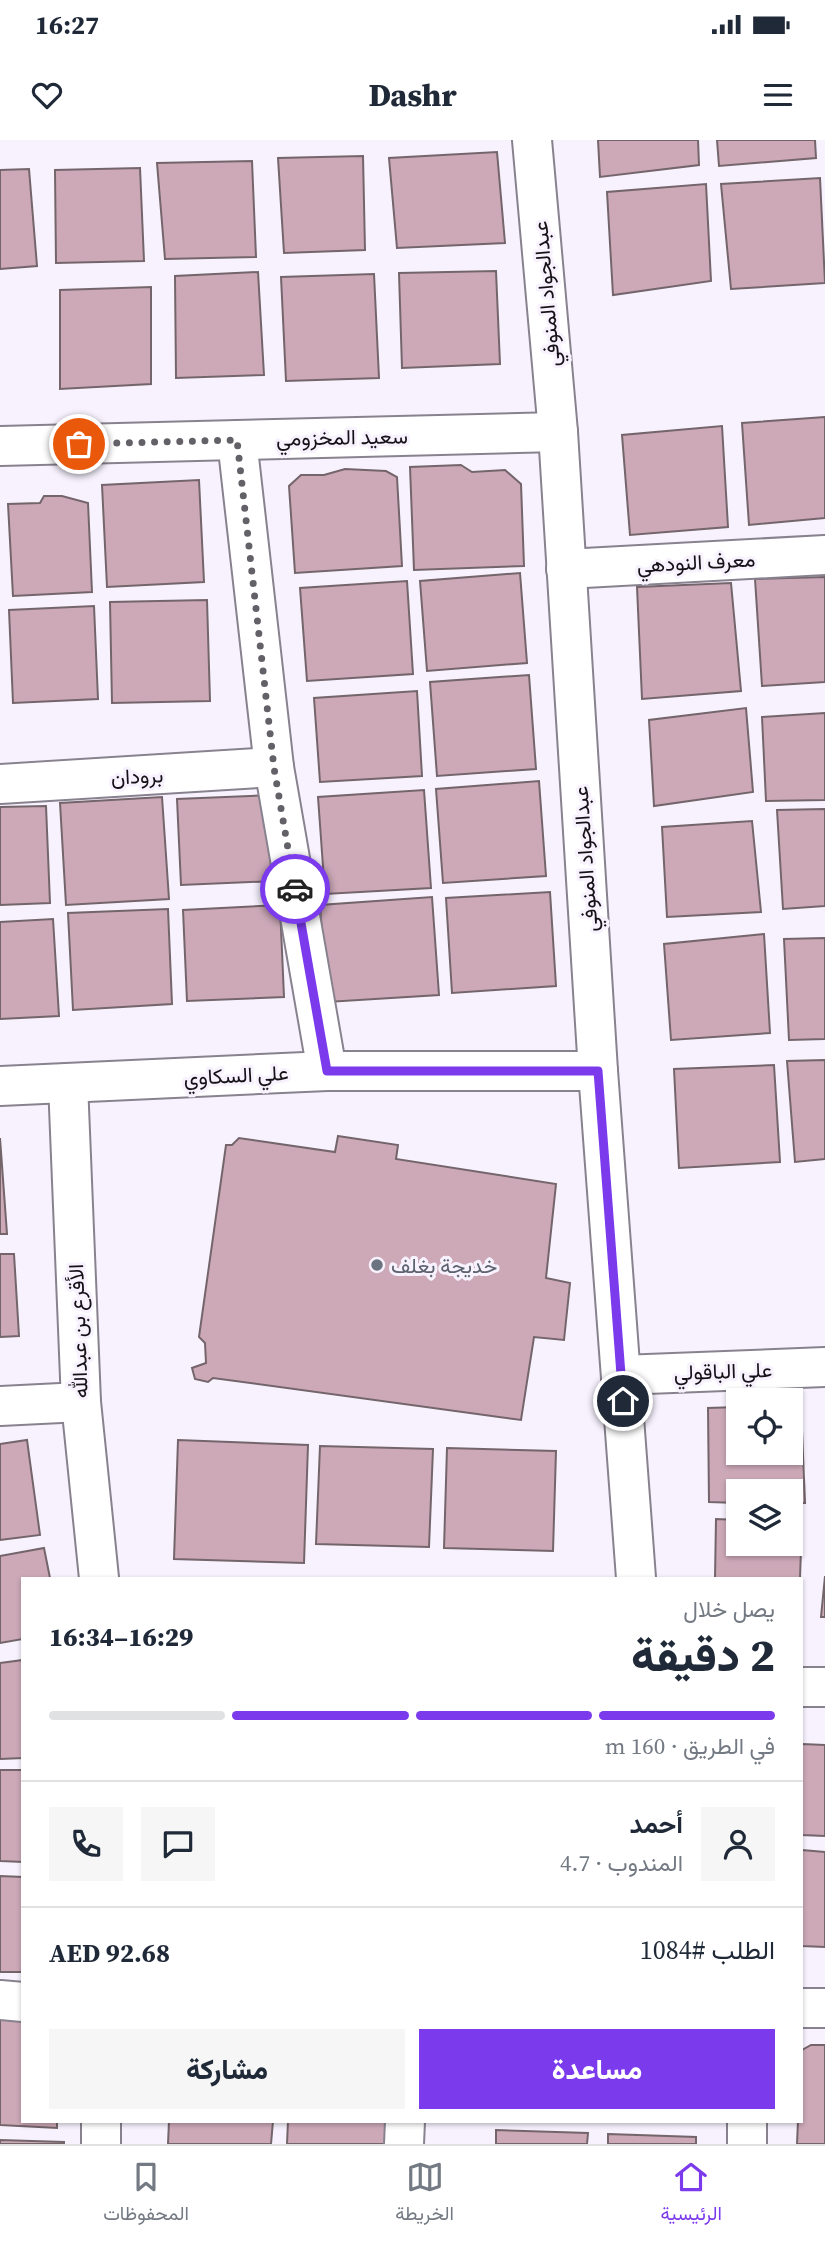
<!DOCTYPE html>
<html lang="ar">
<meta charset="utf-8">
<style>
body{margin:0;font-family:"Source Serif 4",Vazirmatn,serif;background:#f6f6f7;color:#1f2937;direction:rtl;height:100vh;display:flex;flex-direction:column;font-size:26px;white-space:nowrap}
*{box-sizing:border-box;margin:0}
p{font-size:23px;color:#747a83}
.icon{flex:none;width:38px;height:38px;fill:none;stroke:currentColor;stroke-width:2;stroke-linecap:round;stroke-linejoin:round}
.map{position:relative;flex:1;overflow:hidden;direction:ltr}
.drawer{position:absolute;left:21px;top:1437px;width:782px;height:546px;display:flex;flex-direction:column;background:#fff;border-radius:0px;box-shadow:0 2px 5px #0004;direction:rtl}
.drawer>*{flex:none}
.controls{position:absolute;left:726px;top:1248px;display:grid;gap:14px}
.controls a{display:grid;place-items:center;width:77px;height:77px;border-radius:0px;background:#fff;box-shadow:0 2px 5px #0004;font-size:35px}
.pin{position:absolute;display:grid;place-items:center;width:60px;height:60px;color:#fff;margin:-30px;border:4px solid #fff;border-radius:50%;box-shadow:0 2px 7px #0007}
.courier{position:absolute;display:grid;place-items:center;width:70px;height:70px;margin:-35px;border:5px solid #7c3aed;border-radius:50%;background:#fff;color:#222;box-shadow:0 2px 9px #0007}
.headline em{font-style:normal;font-weight:800}
.headline div{display:flex;flex-direction:column-reverse}
.headline{display:flex;align-items:center;justify-content:space-between;height:119px;padding:0 28px}
h1{font-size:46px;font-weight:800;line-height:52px}
.bar{display:grid;grid-template-columns:repeat(4,1fr);gap:10px 7px;align-content:center;height:84px;padding:0 28px}
.bar i{height:9px;border-radius:5px;background:#e0e1e3}
.bar .active{background:#7c3aed}
.bar p{grid-column:span 4}
.line{display:flex;align-items:center;gap:18px;padding:0 28px;border-top:2px solid #e0e1e3}
.line div{flex:1}
.round{display:grid;place-items:center;flex:none;width:74px;height:74px;border-radius:0px;background:#f6f6f7}
.action{display:flex;gap:14px;margin-top:auto;padding:14px 28px}
.action a{flex:1;height:80px;border-radius:0px;background:#7c3aed;color:#fff;font-size:28px;font-weight:800;line-height:80px;text-align:center}
.action a+a{background:#f6f6f7;color:#1f2937}
.status{display:flex;justify-content:space-between;align-items:center;height:49px;padding:0 35px;background:#fff;direction:ltr}
.status svg{height:19px;fill:currentColor}
header{display:flex;justify-content:space-between;align-items:center;height:91px;padding:0 28px;background:#fff;font-size:32px;font-weight:800}
.menu{display:flex;justify-content:space-around;align-items:center;height:98px;border-top:2px solid #e0e1e3;background:#fff;font-size:19px;color:#747a83}
.menu a{display:grid;justify-items:center;gap:4px}
.menu .active{color:#7c3aed}
.map>svg:first-child{display:block}
.building{fill:#cda9b8;stroke:#74656b;stroke-width:2}
.lines{fill:none;stroke-linecap:round;stroke-linejoin:round}
.street-casing{stroke:#88828f;stroke-width:42}
.street{stroke:#fff;stroke-width:38}
.done{stroke:#636068;stroke-width:7;stroke-dasharray:0 12.6}
.route{stroke:#7c3aed;stroke-width:9}
.worship-dot{fill:#6b7280;stroke:#f7f2fe;stroke-width:2.5}
.labels{text-anchor:middle;dominant-baseline:central;stroke-width:6;stroke-linejoin:round;paint-order:stroke}
.street-label{font-size:21px;fill:#141217;stroke:#f7f2fe}
.worship-label{font-size:21px;fill:#5b616d;stroke:#f7f2fe;text-anchor:start}
</style>
<div class="status"><b>16:27</b><svg viewBox="0 0 49 12"><path d="M0 12V9h3v3zM5 12V6h3v6zM10 12V3h3v9zM15 12V0h3v12zM26 1h20v11H26zM47 4h2v5h-2z"/></svg></div>
<header><svg class="icon" aria-label="menu" viewBox="0 0 24 24"><path d="M4 6h16M4 12h16M4 18h16"/></svg>Dashr<svg class="icon" aria-label="heart" viewBox="0 0 24 24"><path d="M12 20l-8-8c-3-5 5-10 8-4 3-6 11-1 8 4z"/></svg></header>
<div class="map">
<svg width="825" height="2004" viewBox="0 0 825 2004">
<rect width="100%" height="100%" fill="#f7f2fe"/>
<!-- building -->
<g class="building">
<path d="M598,0H698L699,25L600,37Z"/>
<path d="M717,0H815L816,18L719,26Z"/>
<path d="M497,12L505,103L397,108L389,18Z"/>
<path d="M363,16L365,110L284,113L278,18Z"/>
<path d="M252,21L256,117L165,119L157,23Z"/>
<path d="M140,28L144,121L56,123L55,30Z"/>
<path d="M29,29L37,126L0,129V30Z"/>
<path d="M820,38L825,143L731,149L721,44Z"/>
<path d="M706,44L711,141L613,155L607,52Z"/>
<path d="M496,131L500,224L402,228L399,133Z"/>
<path d="M258,132L264,235L176,238L175,136Z"/>
<path d="M374,134L379,238L286,241L281,137Z"/>
<path d="M151,147V244L60,249V150Z"/>
<path d="M825,277V378L749,385L742,283Z"/>
<path d="M722,286L728,387L630,395L622,295Z"/>
<path d="M461,325L472,332L505,330L521,344L524,426L414,430L410,327Z"/>
<path d="M345,329L386,331L397,337L402,426L295,433L289,346L301,335H324Z"/>
<path d="M199,340L204,442L107,447L102,345Z"/>
<path d="M44,356H62L88,363L92,452L13,456L8,364L40,363Z"/>
<path d="M520,433L527,523L427,531L420,441Z"/>
<path d="M825,437V542L762,546L755,439Z"/>
<path d="M407,441L413,534L307,541L300,448Z"/>
<path d="M731,443L741,551L642,559L637,447Z"/>
<path d="M207,460L210,561L112,563L110,462Z"/>
<path d="M94,466L98,559L13,563L9,470Z"/>
<path d="M529,535L536,629L437,636L430,542Z"/>
<path d="M417,551L422,636L320,642L314,558Z"/>
<path d="M746,568L753,652L654,666L649,580Z"/>
<path d="M825,573V660L766,661L762,577Z"/>
<path d="M539,641L546,736L443,743L436,649Z"/>
<path d="M424,650L431,748L325,754L318,657Z"/>
<path d="M271,655L275,741L181,745L177,659Z"/>
<path d="M162,657L169,759L66,765L60,663Z"/>
<path d="M46,666L50,763L0,765V667Z"/>
<path d="M825,669V766L783,769L777,670Z"/>
<path d="M752,681L761,772L667,777L662,687Z"/>
<path d="M550,752L556,846L452,853L446,758Z"/>
<path d="M432,757L439,855L327,862L320,765Z"/>
<path d="M280,765L284,857L187,861L183,770Z"/>
<path d="M168,769L172,864L73,870L68,773Z"/>
<path d="M53,779L59,876L0,879V782Z"/>
<path d="M764,794L770,893L671,900L664,804Z"/>
<path d="M825,798V899L789,900L784,799Z"/>
<path d="M825,920V1019L795,1022L787,921Z"/>
<path d="M774,925L780,1022L679,1028L674,929Z"/>
<path d="M338,996L398,1005L396,1019L556,1044L546,1138L570,1143L564,1200L534,1197L521,1280L213,1238L208,1242L195,1239L192,1228L206,1223L205,1203L199,1197L226,1005H232L239,998L335,1012Z"/>
<path d="M0,998L7,1094H0Z"/>
<path d="M0,1114H14L19,1196L0,1197Z"/>
<path d="M791,1266H801L805,1363H791V1351H738V1363L709,1362L708,1268L738,1267V1312H791Z"/>
<path d="M27,1300L40,1395L0,1400V1304Z"/>
<path d="M178,1300L308,1305L304,1423L174,1419Z"/>
<path d="M320,1306L433,1309L429,1407L316,1404Z"/>
<path d="M447,1308L556,1311L553,1411L444,1408Z"/>
<path d="M716,1379L738,1380V1404H791V1381H802L800,1438H715Z"/>
<path d="M44,1408L50,1438H23V1499L0,1503V1416Z"/>
<path d="M825,1436V1477H821Z"/>
<path d="M23,1520V1618L0,1619V1523Z"/>
<path d="M802,1604L825,1605V1696L802,1695Z"/>
<path d="M0,1630H23V1722L0,1721Z"/>
<path d="M802,1710L825,1712V1807L802,1806Z"/>
<path d="M0,1736L23,1737V1832H0Z"/>
<path d="M0,1877L23,1878V1981H57V1988L0,1985Z"/>
<path d="M811,1905H825V2004H797L798,1981H802V1910Z"/>
<path d="M169,1981H273L271,2004H168Z"/>
<path d="M288,1981H389L388,2004H287Z"/>
<path d="M496,1990L588,1993L587,2004H496Z"/>
<path d="M608,1994L696,1997V2004H608Z"/>
<path d="M0,2000L64,2002V2004H0Z"/>
</g>
<g class="lines">
<!-- street casing -->
<g class="street-casing">
<g id="street">
<path d="M532,0L558,292L598,931L636,1438"/>
<path d="M237,300L274,627L327,931"/>
<path d="M0,306L558,292"/>
<path d="M566,429L825,415"/>
<path d="M0,644L274,627"/>
<path d="M68,943L81,1262L99,1438"/>
<path d="M0,946L327,931H598"/>
<path d="M621,1235L825,1227"/>
<path d="M0,1266L81,1262"/>
<path d="M802,1547H825"/>
<path d="M0,1860L23,1862"/>
<path d="M802,1868H825"/>
<path d="M101,2004V1981"/>
<path d="M404,2004L405,1981"/>
<path d="M747,2004V1981"/>
</g>
</g>
<!-- street -->
<use href="#street" class="street"/>
</g>
<g class="lines">
<!-- done -->
<path class="done" d="M79,304L237,300L274,628L295,749"/>
<!-- route -->
<path class="route" d="M295,749L327,931H598L623,1261"/>
</g>
<!-- markers -->
<circle class="worship-dot" cx="377" cy="1125" r="7"/>
<g class="labels">
<!-- street labels -->
<g class="street-label">
<text transform="translate(546 154) rotate(-95)">عبدالجواد المنوفي</text>
<text transform="translate(342 297) rotate(-1)">سعيد المخزومي</text>
<text transform="translate(696 422) rotate(-3)">معرف النودهي</text>
<text transform="translate(137 636) rotate(-3)">برودان</text>
<text transform="translate(585 719) rotate(-94)">عبدالجواد المنوفي</text>
<text transform="translate(236 935) rotate(-3)">علي السكاوي</text>
<text transform="translate(78 1191) rotate(-92)">الأقرع بن عبدالله</text>
<text transform="translate(723 1231) rotate(-2)">علي الباقولي</text>
</g>
<!-- worship labels -->
<g class="worship-label">
<text x="391" y="1125">خديجة بغلف</text>
</g>
</g>
</svg>
<div class="controls">
<a><svg class="icon" aria-label="locate" viewBox="0 0 24 24"><circle cx="12" cy="12" r="6"/><path d="M12 2v4M12 18v4M2 12h4M18 12h4"/></svg></a>
<a><svg class="icon" aria-label="layers" viewBox="0 0 24 24"><path d="M12 4l9 5-9 5-9-5zM3 14l9 5 9-5"/></svg></a>
</div>
<div class="pin" style="left:79px;top:304px;background:#ea580c"><svg class="icon" aria-label="bag" viewBox="0 0 24 24"><path d="M5 8h14l-1 12H6zM9 8a3 3 0 0 1 6 0"/></svg></div>
<div class="pin" style="left:623px;top:1261px;background:#1f2937"><svg class="icon" aria-label="home" viewBox="0 0 24 24"><path d="M3 11l9-7 9 7M6 9v11h12V9"/></svg></div>
<div class="courier" style="left:295px;top:749px"><svg class="icon" aria-label="car" viewBox="0 0 24 24"><path d="M5 17H2v-5l4-1 3-4h7l3 4 3 1v5h-3M9 17h6M6 11h13"/><circle cx="7" cy="17" r="2"/><circle cx="17" cy="17" r="2"/></svg></div>
<section class="drawer">
<div class="headline"><div><h1>2 دقيقة</h1><p>يصل خلال</p></div><em>16:29–16:34</em></div>
<div class="bar"><i class="active"></i><i class="active"></i><i class="active"></i><i></i><p>في الطريق · 160 m</p></div>
<div class="line" style="height:126px"><a class="round"><svg class="icon" aria-label="person" viewBox="0 0 24 24"><circle cx="12" cy="8" r="4"/><path d="M4 21q1-7 8-7t8 7"/></svg></a><div><b>أحمد</b><p>المندوب · 4.7</p></div><a class="round"><svg class="icon" aria-label="chat" viewBox="0 0 24 24"><path d="M4 5h16v11H9l-5 4z"/></svg></a><a class="round"><svg class="icon" aria-label="phone" viewBox="0 0 24 24"><path d="M5 4h4l2 5-3 2q2 4 5 5l2-3 5 2v4C11 20 4 13 5 4z"/></svg></a></div>
<div class="line" style="height:91px"><div>الطلب #1084</div><b>AED 92.68</b></div>
<div class="action"><a>مساعدة</a><a>مشاركة</a></div>
</section>
</div>
<nav class="menu">
<a class="active"><svg class="icon" aria-label="home" viewBox="0 0 24 24"><path d="M3 11l9-7 9 7M6 9v11h12V9"/></svg>الرئيسية</a>
<a><svg class="icon" aria-label="map" viewBox="0 0 24 24"><path d="M3 6l6-2 6 2 6-2v14l-6 2-6-2-6 2zM9 4v14M15 6v14"/></svg>الخريطة</a>
<a><svg class="icon" aria-label="saved" viewBox="0 0 24 24"><path d="M7 4h10v16l-5-4-5 4z"/></svg>المحفوظات</a>
</nav>
